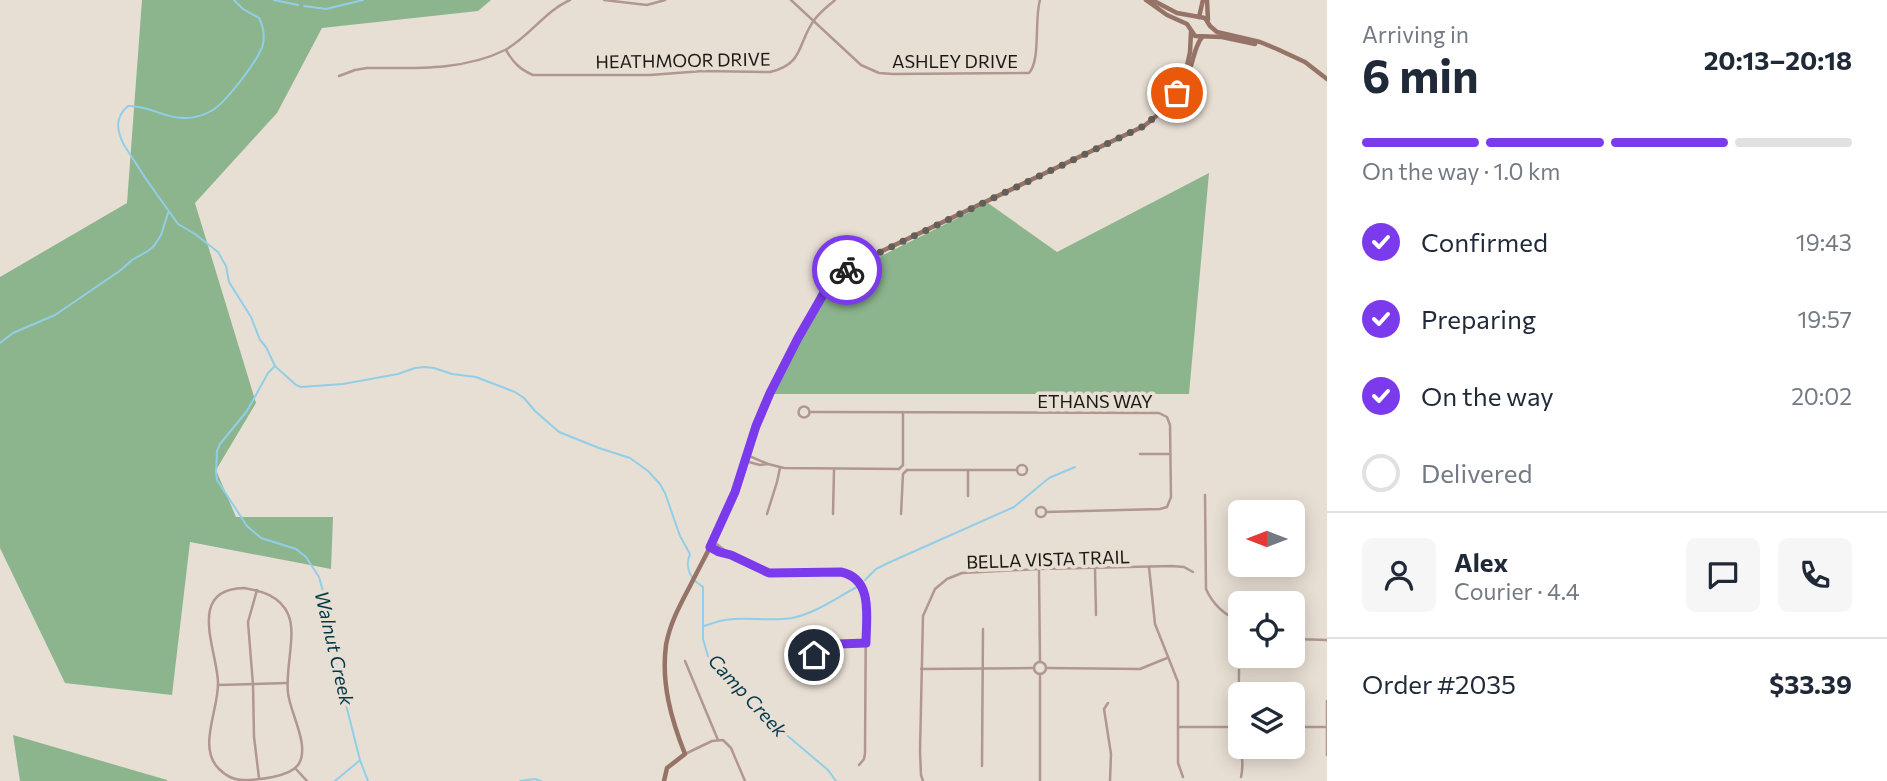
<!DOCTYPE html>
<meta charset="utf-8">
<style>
body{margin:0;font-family:Commissioner,sans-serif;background:#f6f6f7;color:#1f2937;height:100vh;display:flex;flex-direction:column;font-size:26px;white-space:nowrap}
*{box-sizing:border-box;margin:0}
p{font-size:23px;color:#747a83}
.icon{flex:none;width:38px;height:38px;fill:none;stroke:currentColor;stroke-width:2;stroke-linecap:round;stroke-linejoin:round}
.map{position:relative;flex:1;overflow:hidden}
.panel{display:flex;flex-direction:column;background:#fff;width:560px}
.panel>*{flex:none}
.needle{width:46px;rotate:270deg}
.buttons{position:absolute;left:1228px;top:500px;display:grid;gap:14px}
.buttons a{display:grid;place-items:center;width:77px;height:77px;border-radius:10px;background:#fff;box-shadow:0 4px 18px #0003;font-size:35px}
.pin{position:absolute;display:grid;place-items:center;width:60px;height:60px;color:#fff;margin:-30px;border:4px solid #fff;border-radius:50%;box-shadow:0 2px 7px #0007}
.courier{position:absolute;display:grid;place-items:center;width:70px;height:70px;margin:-35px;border:5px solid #7c3aed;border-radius:50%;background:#fff;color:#222;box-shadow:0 2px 9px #0007}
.overview em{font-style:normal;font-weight:700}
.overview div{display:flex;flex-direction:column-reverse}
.overview{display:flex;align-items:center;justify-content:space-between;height:119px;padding:0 35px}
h1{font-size:46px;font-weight:700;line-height:52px}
.bar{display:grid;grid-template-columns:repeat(4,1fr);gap:10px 7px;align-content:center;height:84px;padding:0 35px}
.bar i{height:9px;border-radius:5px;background:#e0e1e3}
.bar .active{background:#7c3aed}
.bar p{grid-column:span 4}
.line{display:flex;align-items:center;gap:18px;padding:0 35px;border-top:2px solid #e0e1e3}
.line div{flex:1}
.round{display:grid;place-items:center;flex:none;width:74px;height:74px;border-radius:10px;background:#f6f6f7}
ol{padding:0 35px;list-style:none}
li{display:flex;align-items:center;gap:21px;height:77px}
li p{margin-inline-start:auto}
li .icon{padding:7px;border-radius:50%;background:#7c3aed;color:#fff;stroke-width:4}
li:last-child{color:#747a83}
li i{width:38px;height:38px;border:4px solid #e0e1e3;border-radius:50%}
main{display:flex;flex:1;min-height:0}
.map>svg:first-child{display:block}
.forest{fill:#8cb58e}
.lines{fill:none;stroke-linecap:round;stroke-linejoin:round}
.stream{stroke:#91cee7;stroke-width:2}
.street{stroke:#b0978f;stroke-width:2.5}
.secondary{stroke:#967367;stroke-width:4.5}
.done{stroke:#635e58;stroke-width:7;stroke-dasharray:0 12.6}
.route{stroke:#7c3aed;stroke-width:9}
.labels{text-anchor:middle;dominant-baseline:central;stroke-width:7;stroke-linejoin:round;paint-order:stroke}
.street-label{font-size:18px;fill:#1c1915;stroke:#e8dfd4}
.water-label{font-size:19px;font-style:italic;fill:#003848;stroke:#e8dfd4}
</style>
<main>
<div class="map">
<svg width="1327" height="781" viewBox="0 0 1327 781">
<rect width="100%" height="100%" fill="#e8dfd4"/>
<!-- forest -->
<g class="forest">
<path d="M142,0H491L478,11L322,28L277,113L195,203L256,403L216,470L236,517H333L331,569L190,542L172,695L65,683L0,548V277L127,203Z"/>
<path d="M1209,173L1189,394H770L826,277L863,265L988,203L1057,252Z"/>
<path d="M13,735L167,780V781H20Z"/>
</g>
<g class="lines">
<!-- stream -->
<g class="stream">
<path d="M234,0L243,9L259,18C263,26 265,34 263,44C260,58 224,105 211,111C204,115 194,118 185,118C165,119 149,105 128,106C114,118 117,131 124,145L146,179L178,224L195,234L218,252L226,266L229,282L251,317L260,340L266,347L275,366L296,385L301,387L343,384L398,374L415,368L424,367L434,368L452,374L476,377L515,392L524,398L535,411L559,432L599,448L630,458L648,471L660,484L665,493L680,536L690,554C687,561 687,570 692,577"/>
<path d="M274,0L298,5"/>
<path d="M304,6L326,9L363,0"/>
<path d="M0,343L13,333L55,315L121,270L132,260L148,251L154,246L161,235L168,213"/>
<path d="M274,367L268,373L247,411L220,444L217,451L216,472L217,480L247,526L261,538L296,549L306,557L319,577L324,595L327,630L360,760L368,781"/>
<path d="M865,580L876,569L888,563L1014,507L1049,478L1075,467"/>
<path d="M695,581L703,587V639L708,656L724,677L757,710L828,770L836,781"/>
<path d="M704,626C711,624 718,621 725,620C747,616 770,622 792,618C816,613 836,598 857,587"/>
<path d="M335,781L359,761"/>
<path d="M520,781L535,779L541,781"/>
</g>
<!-- street -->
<g class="street">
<path d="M604,0L647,5L665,0"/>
<path d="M791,0L861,65L879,73L893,74L1029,73C1041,60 1034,20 1040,0"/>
<path d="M506,50C513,62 519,69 533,75H650L703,71L770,72C805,64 797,42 815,19C820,12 828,6 835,0"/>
<path d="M339,76L355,70L367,68C413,68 463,71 505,50C529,37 545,11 570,0"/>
<circle cx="804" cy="412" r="5.5"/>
<path d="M810,412L1159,413L1167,417L1170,425L1171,497L1167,507L1160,509L1046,512"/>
<path d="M1140,454H1170"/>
<path d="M747,455L768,464L784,468L899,469"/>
<path d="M745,461L760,465L768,464"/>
<circle cx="1022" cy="470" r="5"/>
<path d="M899,469L903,465V412"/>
<path d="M907,470H1017"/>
<path d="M1205,495L1206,589C1213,605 1224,615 1241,622"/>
<path d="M968,496V471"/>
<circle cx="1041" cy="512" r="5"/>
<path d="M767,514L777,482L780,468"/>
<path d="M833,514L834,470"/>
<path d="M901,514L903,474L907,470"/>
<path d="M714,542L731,555L769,573L841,572C856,575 863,584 866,599L865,753L864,759L859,765"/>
<path d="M710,547L719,552L729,554"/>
<path d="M1149,567L1155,624L1178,682V763L1183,777"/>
<path d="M1095,569L1096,615"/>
<path d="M1039,571L1040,662"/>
<path d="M244,588C262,591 280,596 288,614C297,633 285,669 288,693C290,713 311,747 298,765C289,777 258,780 243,780C234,780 226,776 219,769C197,747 219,710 218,682C217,650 186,589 244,588Z"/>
<path d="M257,590L248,622L253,685L254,737L259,778"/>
<path d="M1293,639L1327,640"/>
<path d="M685,661L718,740"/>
<circle cx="1040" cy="668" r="6"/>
<path d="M1047,668L1140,669L1167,658"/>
<path d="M921,669L1034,668"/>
<path d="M1239,670C1239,689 1238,708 1238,727C1239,744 1245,761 1241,777"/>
<path d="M805,674C809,644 842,644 866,644"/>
<path d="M218,685L287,683"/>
<path d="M1327,701V755"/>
<path d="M1108,703L1104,709L1111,754L1110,781"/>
<path d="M1179,727H1241"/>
<path d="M1293,727H1325"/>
<path d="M685,754L712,741L723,740L731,748L745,781"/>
<path d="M982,766L983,629"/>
<path d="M295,768L307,781"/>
<path d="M923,781L921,775L920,751L923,616L935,589L947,579L962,573L1039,569L1172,566L1184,567L1193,572"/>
<path d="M1040,781V674"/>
</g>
<!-- secondary -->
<g class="secondary">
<path d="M1146,0L1167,15L1187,24L1195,36L1222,37L1255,44"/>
<path d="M1152,0L1177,13L1205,18L1210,26L1217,32L1260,42L1277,49L1305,62L1327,79"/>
<path d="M1207,0L1208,20"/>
<path d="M1199,17L1203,0"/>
<path d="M1185,75L1190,52L1191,32"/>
<path d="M664,781L667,768L685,754C671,719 661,683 666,645C670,623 680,605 690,586C702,562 715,539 726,514C738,485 746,454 757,424C768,396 782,369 796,342C812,310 826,284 857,263L1144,126C1163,112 1183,90 1190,69C1194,57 1195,46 1202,37"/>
</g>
</g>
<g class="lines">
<!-- done -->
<path class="done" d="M847,270L866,259L1144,126L1167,106L1177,93"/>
<!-- route -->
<path class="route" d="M814,655L838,644L866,643C866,618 874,579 841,572L769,573L731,555L719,552L710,547L735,492L756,426L770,393L798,338L824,293L847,270"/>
</g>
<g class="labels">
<!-- street labels -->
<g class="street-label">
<text transform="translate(683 60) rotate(-1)">HEATHMOOR DRIVE</text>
<text x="955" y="61">ASHLEY DRIVE</text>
<text x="1095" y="401">ETHANS WAY</text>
<text transform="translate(1048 559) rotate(-2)">BELLA VISTA TRAIL</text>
</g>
<!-- water labels -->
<g class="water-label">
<text transform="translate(335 648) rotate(77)">Walnut Creek</text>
<text transform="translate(748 695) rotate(47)">Camp Creek</text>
</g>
</g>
</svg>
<div class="buttons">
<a><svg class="needle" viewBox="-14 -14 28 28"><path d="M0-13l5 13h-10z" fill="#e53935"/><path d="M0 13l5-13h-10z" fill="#747a83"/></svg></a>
<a><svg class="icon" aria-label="locate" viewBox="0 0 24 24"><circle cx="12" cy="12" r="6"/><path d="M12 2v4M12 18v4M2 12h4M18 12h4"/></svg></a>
<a><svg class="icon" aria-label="layers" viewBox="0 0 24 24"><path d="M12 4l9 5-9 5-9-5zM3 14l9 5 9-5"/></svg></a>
</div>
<div class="pin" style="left:1177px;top:93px;background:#ea580c"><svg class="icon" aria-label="bag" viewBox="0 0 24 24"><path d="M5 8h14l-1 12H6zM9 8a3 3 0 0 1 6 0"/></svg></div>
<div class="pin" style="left:814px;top:655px;background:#1f2937"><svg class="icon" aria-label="home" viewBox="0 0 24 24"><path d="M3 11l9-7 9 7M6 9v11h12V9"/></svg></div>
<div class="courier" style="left:847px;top:270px"><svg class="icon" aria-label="bike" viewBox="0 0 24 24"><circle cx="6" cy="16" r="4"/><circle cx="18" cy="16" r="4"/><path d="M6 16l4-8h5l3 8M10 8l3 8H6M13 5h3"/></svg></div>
</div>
<section class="panel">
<div class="overview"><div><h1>6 min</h1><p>Arriving in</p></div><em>20:13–20:18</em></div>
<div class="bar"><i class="active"></i><i class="active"></i><i class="active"></i><i></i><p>On the way · 1.0 km</p></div>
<ol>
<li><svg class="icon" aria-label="check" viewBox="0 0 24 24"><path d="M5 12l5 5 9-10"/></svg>Confirmed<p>19:43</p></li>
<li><svg class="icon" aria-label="check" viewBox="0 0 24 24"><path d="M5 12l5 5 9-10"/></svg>Preparing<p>19:57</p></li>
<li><svg class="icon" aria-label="check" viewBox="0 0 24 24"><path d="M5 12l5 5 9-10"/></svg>On the way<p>20:02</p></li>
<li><i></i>Delivered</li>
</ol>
<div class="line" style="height:126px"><a class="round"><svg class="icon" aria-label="person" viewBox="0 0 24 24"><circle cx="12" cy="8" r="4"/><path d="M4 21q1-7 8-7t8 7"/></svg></a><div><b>Alex</b><p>Courier · 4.4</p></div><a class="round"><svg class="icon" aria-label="chat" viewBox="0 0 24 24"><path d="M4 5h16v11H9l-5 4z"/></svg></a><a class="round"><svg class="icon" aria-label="phone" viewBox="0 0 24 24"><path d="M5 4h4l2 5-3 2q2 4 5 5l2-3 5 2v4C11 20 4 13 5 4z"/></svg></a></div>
<div class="line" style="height:91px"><div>Order #2035</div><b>$33.39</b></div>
</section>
</main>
